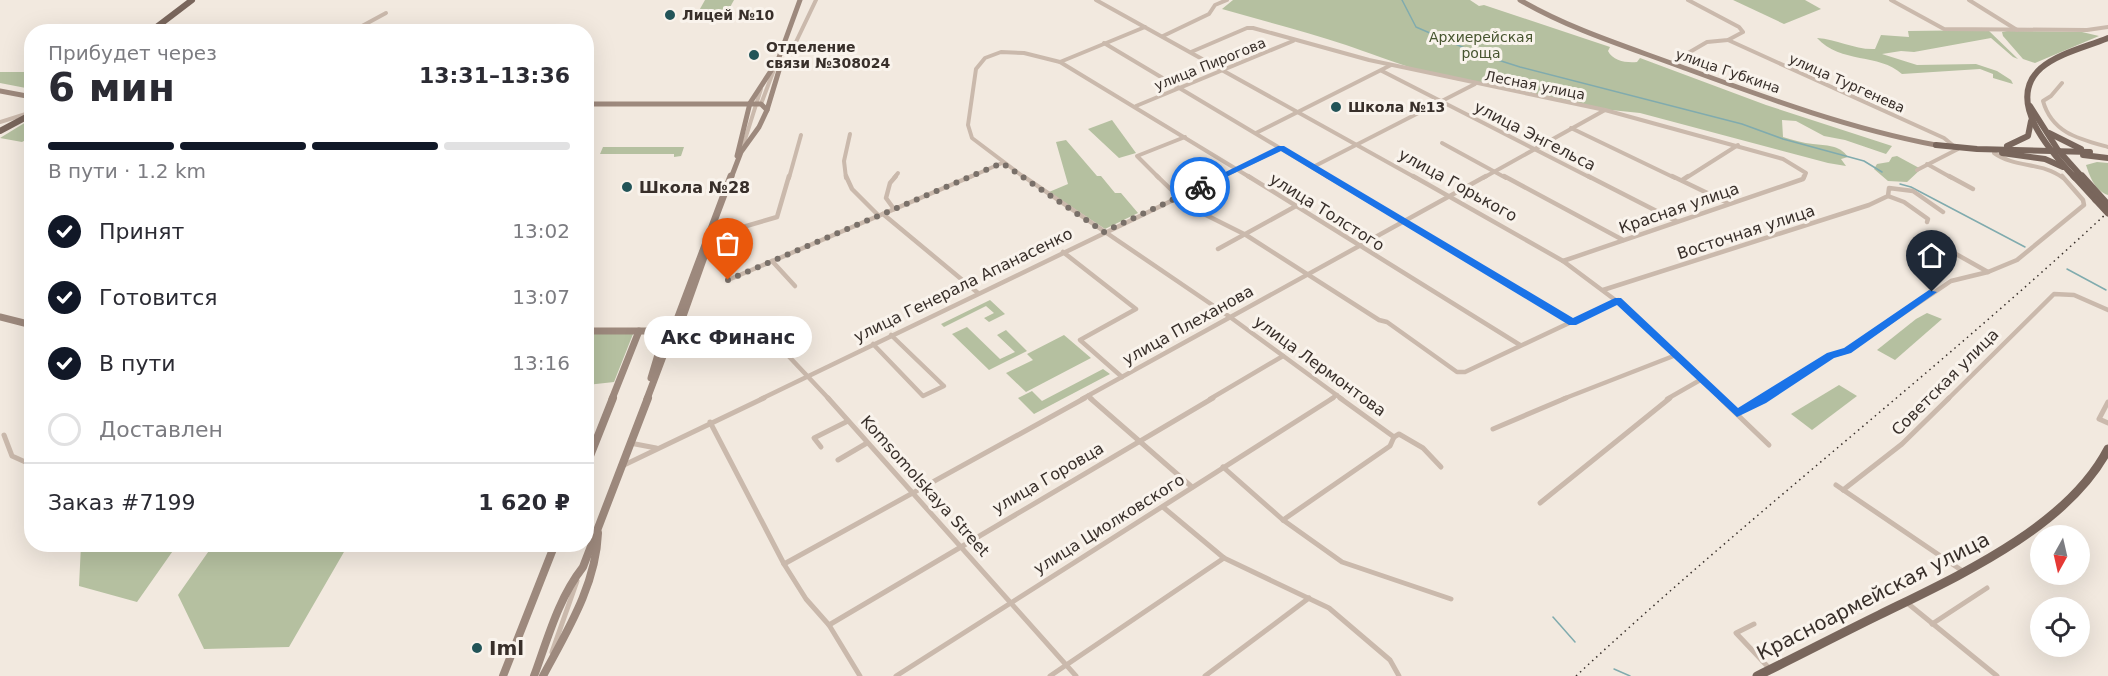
<!DOCTYPE html>
<html lang="ru">
<meta charset="utf-8">
<style>
body{margin:0;font-family:"DejaVu Sans",sans-serif;background:#f2f2f3;color:#2b2b33;height:100vh;display:flex;flex-direction:column;font-size:22px;white-space:nowrap}
*{box-sizing:border-box;margin:0}
p{font-size:20px;color:#7c7c81}
.icon{flex:none;width:33px;height:33px;fill:none;stroke:currentColor;stroke-width:2;stroke-linecap:round;stroke-linejoin:round}
.map{position:relative;flex:1;overflow:hidden}
.panel{position:absolute;left:24px;top:24px;width:570px;height:528px;display:flex;flex-direction:column;background:#fff;border-radius:24px;box-shadow:0 6px 24px #0002}
.panel>*{flex:none}
.needle{width:39px;rotate:188deg}
.tools{position:absolute;left:2030px;top:525px;display:grid;gap:12px}
.tools a{display:grid;place-items:center;width:60px;height:60px;border-radius:50%;background:#fff;box-shadow:0 6px 24px #0002;font-size:30px}
.pin{position:absolute;display:grid;place-items:center;width:51px;height:51px;color:#fff;margin:-62px -26px;border-radius:50% 50% 50% 0;rotate:-45deg;box-shadow:0 0 6px #0007}
.pin .icon{rotate:45deg}
.courier{position:absolute;display:grid;place-items:center;width:60px;height:60px;margin:-30px;border:4px solid #1a73e8;border-radius:50%;background:#fff;color:#222;box-shadow:0 2px 8px #0007}
.bubble{position:absolute;height:42px;border-radius:21px;background:#fff;box-shadow:0 6px 24px #0002;font-size:20px;font-weight:700;line-height:42px;text-align:center}
.overview em{font-style:normal;font-weight:700}
.overview div{display:flex;flex-direction:column-reverse}
.overview{display:flex;align-items:center;justify-content:space-between;height:102px;padding:0 24px}
h1{font-size:39px;font-weight:700;line-height:45px}
.bar{display:grid;grid-template-columns:repeat(4,1fr);gap:9px 6px;align-content:center;height:72px;padding:0 24px}
.bar i{height:8px;border-radius:4px;background:#e1e1e2}
.bar .current{background:#111827}
.bar p{grid-column:span 4}
.line{display:flex;align-items:center;gap:15px;padding:0 24px;border-top:2px solid #e1e1e2}
.line div{flex:1}
ol{padding:0 24px;list-style:none}
li{display:flex;align-items:center;gap:18px;height:66px}
li p{margin-inline-start:auto}
li .icon{padding:6px;border-radius:50%;background:#111827;color:#fff;stroke-width:4}
li:last-child{color:#7c7c81}
li i{width:33px;height:33px;border:3px solid #e1e1e2;border-radius:50%}
.map>svg:first-child{display:block}
.green{fill:#b5c0a0}
.lines{fill:none;stroke-linecap:round;stroke-linejoin:round}
.stream{stroke:#80abae;stroke-width:1.5}
.street-far2{stroke:#cab9ac;stroke-width:4}
.street-far1{stroke:#cab9ac;stroke-width:4.5}
.street{stroke:#cab9ac;stroke-width:5}
.secondary-far2{stroke:#9d897d;stroke-width:5}
.secondary-far1{stroke:#9d897d;stroke-width:7}
.secondary{stroke:#9d897d;stroke-width:8}
.primary-far2{stroke:#79665c;stroke-width:6}
.primary-far1{stroke:#79665c;stroke-width:7}
.primary{stroke:#79665c;stroke-width:9}
.rail{stroke:#382f2a;stroke-width:1.5;stroke-dasharray:1.5 4;stroke-linecap:butt}
.primary-bridge{stroke:#79665c;stroke-width:7}
.route{fill:#1a73e8}
.done{stroke:#797069;stroke-width:6;stroke-dasharray:0 10.8}
.poi-dot{fill:#225458;stroke:#f9f3ec;stroke-width:2}
.labels{text-anchor:middle;dominant-baseline:central;stroke-width:6;stroke-linejoin:round;paint-order:stroke}
.far-poi-label{font-size:14px;font-weight:bold;fill:#382f2a;stroke:#f9f3ec;text-anchor:start}
.far-park-label{font-size:14px;fill:#47552f;stroke:#f9f3ec}
.far-street-label{font-size:14px;fill:#382f2a;stroke:#f9f3ec}
.street-label{font-size:16px;fill:#382f2a;stroke:#f9f3ec}
.poi-label{font-size:16px;font-weight:bold;fill:#382f2a;stroke:#f9f3ec;text-anchor:start}
.near-street-label{font-size:20px;fill:#382f2a;stroke:#f9f3ec}
.near-poi-label{font-size:20px;font-weight:bold;fill:#382f2a;stroke:#f9f3ec;text-anchor:start}
</style>
<div class="map">
<svg width="2108" height="676" viewBox="0 0 2108 676">
<rect width="100%" height="100%" fill="#f2e9df"/>
<!-- green -->
<g class="green">
<path d="M705,0H734L724,18L696,16Z"/>
<path d="M1233,0H1470L1479,6L1484,5L1610,47L1608,51C1613,61 1626,63 1637,62L1640,58L1766,105L1892,146L1886,154L1845,140L1824,136L1796,121L1782,120L1783,137C1793,140 1803,143 1813,144C1826,146 1839,144 1848,157L1841,159L1846,166L1828,163L1640,113L1601,109L1492,84C1448,84 1387,59 1346,45C1305,31 1263,21 1222,9Z"/>
<path d="M1733,0H1805L1821,9L1784,24Z"/>
<path d="M1988,30L2018,59L2013,57L1991,38L1914,52L1901,51L1882,54L1917,65L1976,64L1997,71L2011,80L2013,84L1993,78V74L1980,69L1902,74C1879,53 1841,64 1817,38C1837,39 1855,50 1875,49L1881,35L1909,37L1908,31Z"/>
<path d="M2007,31L2082,32L2099,36L2035,63L2023,59L2003,36L2002,32Z"/>
<path d="M0,72H31V89L0,83Z"/>
<path d="M31,119V137L22,142L0,138Z"/>
<path d="M1112,120L1136,153L1119,158L1088,129Z"/>
<path d="M1066,140L1097,176H1101L1115,193H1121L1138,213L1105,229L1049,192L1068,184L1056,142Z"/>
<path d="M603,147H684L681,156L674,157V154H600Z"/>
<path d="M1897,156L1921,169L1907,182L1888,181L1874,169L1877,164L1889,162L1892,157Z"/>
<path d="M2097,162L2108,163V195C2095,191 2090,177 2086,165Z"/>
<path d="M990,300L1005,314L989,322L984,318L994,313L986,306L944,327L941,324Z"/>
<path d="M1927,313L1942,319L1895,360L1877,350L1916,319Z"/>
<path d="M967,327L1000,359L1015,352L997,335L1006,330L1027,351L989,370L952,334Z"/>
<path d="M592,334H633L614,382L587,385V339Z"/>
<path d="M1064,335L1091,358L1026,392L1006,373L1033,360L1027,354Z"/>
<path d="M1103,369L1110,374L1034,414L1018,398L1032,391L1042,401Z"/>
<path d="M1839,385L1857,396L1812,430L1791,414Z"/>
<path d="M81,545V544L177,545L137,602L79,586Z"/>
<path d="M213,545V544L348,545L289,647L204,649L178,595Z"/>
</g>
<g class="lines">
<!-- stream -->
<g class="stream">
<path d="M1402,0L1416,27L1476,53L1520,67L1742,124L1783,139L1864,161L1882,172"/>
<path d="M1900,184L1911,187L2025,247"/>
<path d="M2067,269L2106,290"/>
<path d="M1553,617L1575,642"/>
<path d="M1614,669L1630,676"/>
</g>
<!-- street-far2 -->
<g class="street-far2">
<path d="M1096,0L1416,178"/>
<path d="M1891,0L1944,29L2087,30L2108,27"/>
<path d="M1969,0L2017,30"/>
<path d="M351,32L386,13"/>
<path d="M1163,36L1209,14L1215,5L1227,0"/>
<path d="M1728,40L1944,138L1955,147"/>
<path d="M1104,43L1330,178"/>
<path d="M782,47L795,44L816,0"/>
<path d="M1191,52L1247,28H1253L1369,60L1605,110L1783,159L1806,173L1804,178"/>
<path d="M1060,62L1145,27"/>
<path d="M1671,63L1707,42L1728,40L1743,32L1739,27L1688,0"/>
<path d="M1382,71L1591,178"/>
<path d="M2062,83L2051,96L2043,101C2052,133 2079,139 2108,147"/>
<path d="M761,104L775,67"/>
<path d="M1136,106L1293,41"/>
<path d="M0,122L29,113"/>
<path d="M1571,128L1675,178"/>
<path d="M1256,133L1391,65"/>
<path d="M1442,143L1506,178"/>
<path d="M742,149L761,89"/>
<path d="M1994,153C2015,168 2043,162 2063,178"/>
<path d="M1927,164L1952,178"/>
<path d="M1313,167L1475,84"/>
<path d="M1917,170L1958,149"/>
<path d="M789,178L801,135"/>
<path d="M846,178L844,161L850,134"/>
<path d="M894,178L898,173"/>
<path d="M968,178L1002,163"/>
<path d="M1025,178L972,138L968,125L976,69L985,58L1001,52L1024,53L1060,62L1251,178"/>
<path d="M1159,178L1137,156L1185,137"/>
<path d="M1220,178L1281,148"/>
<path d="M1483,178L1605,110"/>
<path d="M1686,178L1738,145"/>
</g>
<!-- street-far1 -->
<g class="street-far1">
<path d="M846,176L852,189L879,216"/>
<path d="M1023,176L1230,317L1342,399"/>
<path d="M1157,176L1188,206L1246,235L1379,320L1387,322L1457,372H1465L1618,300"/>
<path d="M1248,176L1520,345"/>
<path d="M1327,176L1572,322"/>
<path d="M1413,176L1563,261L1634,314L1722,399"/>
<path d="M1504,176L1623,240"/>
<path d="M1588,176L1676,221"/>
<path d="M1672,176L1728,203"/>
<path d="M1949,176L1973,189"/>
<path d="M1682,180L1688,176"/>
<path d="M1888,196L1904,202L1928,219L1927,222"/>
<path d="M894,209L886,198L890,183L896,176"/>
<path d="M883,214L978,293"/>
<path d="M709,233L736,229L777,217L789,176"/>
<path d="M1924,236L1988,272"/>
<path d="M1218,249L1296,206"/>
<path d="M1063,252L1136,309L1080,340L1122,377"/>
<path d="M772,261L795,286"/>
<path d="M1563,261L1803,179L1804,176"/>
<path d="M728,280L972,176"/>
<path d="M1603,290L1869,205L1888,196L1889,188L1913,191L1943,212"/>
<path d="M746,323L763,329L829,399"/>
<path d="M873,344L923,396L944,386L891,335"/>
<path d="M1088,396L1092,399"/>
<path d="M761,399L1223,176"/>
<path d="M1082,399L1486,176"/>
<path d="M1210,399L1283,356"/>
<path d="M1331,399L1337,395"/>
<path d="M1563,399L1676,355"/>
<path d="M1667,399L1702,379"/>
<path d="M1763,399L1831,356L1848,351L1951,281L1988,272L2017,260L2084,205L2083,200L2062,176"/>
<path d="M1948,399L2054,294L2074,295L2108,310"/>
</g>
<!-- street -->
<g class="street">
<path d="M828,398L1076,676"/>
<path d="M1090,398L1192,487"/>
<path d="M1340,398L1394,437"/>
<path d="M1720,398L1769,445"/>
<path d="M2108,402L2099,419L2108,423"/>
<path d="M1737,413L1766,398"/>
<path d="M710,422L784,564L806,599L829,625L860,676"/>
<path d="M1493,429L1566,398"/>
<path d="M4,435L12,456L32,465"/>
<path d="M1394,437L1399,434L1423,448L1441,467"/>
<path d="M630,443L656,448"/>
<path d="M821,447L814,438L848,421"/>
<path d="M838,460L867,443"/>
<path d="M622,466L764,398"/>
<path d="M1223,467L1283,520L1342,562L1451,599"/>
<path d="M1836,485L1964,572"/>
<path d="M1843,490L1902,444L1949,398"/>
<path d="M1540,503L1670,398"/>
<path d="M1163,507L1224,558L1329,608L1390,660L1399,676"/>
<path d="M1283,520L1390,446L1394,437"/>
<path d="M784,564L1085,398"/>
<path d="M1906,602L1997,676"/>
<path d="M1754,624L1736,633L1770,669"/>
<path d="M1932,624L1987,588"/>
<path d="M829,625L1213,398"/>
<path d="M552,652L577,581"/>
<path d="M896,676L1333,398"/>
<path d="M1050,676L1224,558"/>
<path d="M1205,676L1309,598"/>
</g>
<!-- secondary-far2 -->
<g class="secondary-far2">
<path d="M1520,0C1570,29 1625,46 1679,66C1764,97 1847,128 1936,145"/>
<path d="M0,91L32,97"/>
<path d="M586,104H761L767,110L759,127L741,152L731,178"/>
<path d="M767,110L780,67L778,60"/>
<path d="M737,156L750,103L778,60L800,0"/>
</g>
<!-- secondary-far1 -->
<g class="secondary-far1">
<path d="M0,317L32,325"/>
<path d="M586,331H665L682,319L704,257"/>
<path d="M651,378L665,331"/>
<path d="M612,399L639,331"/>
<path d="M647,399L731,176"/>
</g>
<!-- secondary -->
<g class="secondary">
<path d="M586,466L613,398"/>
<path d="M503,676L555,544"/>
<path d="M534,676C548,638 558,599 583,567L648,398"/>
<path d="M543,676C567,631 596,585 598,533"/>
</g>
<!-- primary-far2 -->
<g class="primary-far2">
<path d="M150,32L192,0"/>
<path d="M2030,106L2058,150L2083,178"/>
<path d="M0,131L32,114"/>
<path d="M2049,133L2081,149"/>
<path d="M1936,145L1977,149L2090,152"/>
<path d="M2007,146L2028,136L2031,121"/>
<path d="M2002,153L2045,159L2063,167"/>
<path d="M2083,155L2108,158"/>
<path d="M2075,178C2051,152 2004,101 2041,68C2059,53 2086,47 2108,38"/>
</g>
<!-- primary-far1 -->
<g class="primary-far1">
<path d="M2074,176L2096,200"/>
<path d="M2082,176L2108,205"/>
</g>
<!-- primary -->
<path class="primary" d="M1757,676C1798,656 1838,635 1879,615C1956,577 2067,528 2108,449"/>
<!-- rail -->
<path class="rail" d="M1576,676C1748,516 1936,372 2108,212"/>
<!-- primary-bridge -->
<path class="primary-bridge" d="M2096,200L2108,213"/>
</g>
<!-- route -->
<path class="route" d="M1278,146H1284L1573,318L1615,298H1621L1738,408L1827,353L1844,348L1929,290L1937,292L1851,353L1834,358L1766,403L1737,417L1617,305L1576,325H1569L1281,151L1203,188L1195,187Z"/>
<g class="lines">
<!-- done -->
<path class="done" d="M728,280L1002,163L1104,232L1200,187"/>
</g>
<!-- markers -->
<g class="poi-dot">
<circle cx="670" cy="15" r="6"/>
<circle cx="754" cy="55" r="6"/>
<circle cx="1336" cy="107" r="6"/>
<circle cx="627" cy="187" r="6"/>
<circle cx="477" cy="648" r="6"/>
</g>
<g class="labels">
<!-- far-poi labels -->
<g class="far-poi-label">
<text x="682" y="15">Лицей №10</text>
<text x="766" y="47">Отделение<tspan x="766" dy="16">связи №308024</tspan></text>
<text x="1348" y="107">Школа №13</text>
</g>
<!-- far-park labels -->
<g class="far-park-label">
<text x="1481" y="37">Архиерейская<tspan x="1481" dy="16">роща</tspan></text>
</g>
<!-- far-street labels -->
<g class="far-street-label">
<text transform="translate(1210 64) rotate(-22)">улица Пирогова</text>
<text transform="translate(1728 71) rotate(19)">улица Губкина</text>
<text transform="translate(1847 83) rotate(24)">улица Тургенева</text>
<text transform="translate(1535 85) rotate(11)">Лесная улица</text>
</g>
<!-- street labels -->
<g class="street-label">
<text transform="translate(1535 136) rotate(27)">улица Энгельса</text>
<text transform="translate(1458 185) rotate(29)">улица Горького</text>
<text transform="translate(1679 208) rotate(-19)">Красная улица</text>
<text transform="translate(1327 212) rotate(32)">улица Толстого</text>
<text transform="translate(1746 232) rotate(-18)">Восточная улица</text>
<text transform="translate(963 285) rotate(-26)">улица Генерала Апанасенко</text>
<text transform="translate(1188 325) rotate(-29)">улица Плеханова</text>
<text transform="translate(1320 366) rotate(36)">улица Лермонтова</text>
<text transform="translate(1945 382) rotate(-45)">Советская улица</text>
<text transform="translate(1048 478) rotate(-30)">улица Горовца</text>
<text transform="translate(925 486) rotate(48)">Komsomolskaya Street</text>
<text transform="translate(1109 524) rotate(-32)">улица Циолковского</text>
</g>
<!-- poi labels -->
<g class="poi-label">
<text x="639" y="187">Школа №28</text>
</g>
<!-- near-street labels -->
<g class="near-street-label">
<text transform="translate(1873 596) rotate(-27)">Красноармейская улица</text>
</g>
<!-- near-poi labels -->
<g class="near-poi-label">
<text x="489" y="648">Iml</text>
</g>
</g>
</svg>
<div class="tools">
<a><svg class="needle" viewBox="-14 -14 28 28"><path d="M0-13l5 13h-10z" fill="#e53935"/><path d="M0 13l5-13h-10z" fill="#7c7c81"/></svg></a>
<a><svg class="icon" aria-label="locate" viewBox="0 0 24 24"><circle cx="12" cy="12" r="6"/><path d="M12 2v4M12 18v4M2 12h4M18 12h4"/></svg></a>
</div>
<div class="pin" style="left:728px;top:280px;background:#ea580c"><svg class="icon" aria-label="bag" viewBox="0 0 24 24"><path d="M5 8h14l-1 12H6zM9 8a3 3 0 0 1 6 0"/></svg></div>
<div class="pin" style="left:1932px;top:292px;background:#1f2937"><svg class="icon" aria-label="home" viewBox="0 0 24 24"><path d="M3 11l9-7 9 7M6 9v11h12V9"/></svg></div>
<div class="courier" style="left:1200px;top:187px"><svg class="icon" aria-label="bike" viewBox="0 0 24 24"><circle cx="6" cy="16" r="4"/><circle cx="18" cy="16" r="4"/><path d="M6 16l4-8h5l3 8M10 8l3 8H6M13 5h3"/></svg></div>
<div class="bubble" style="left:644px;top:316px;width:168px">Акс Финанс</div>
<section class="panel">
<div class="overview"><div><h1>6 мин</h1><p>Прибудет через</p></div><em>13:31–13:36</em></div>
<div class="bar"><i class="current"></i><i class="current"></i><i class="current"></i><i></i><p>В пути · 1.2 km</p></div>
<ol>
<li><svg class="icon" aria-label="check" viewBox="0 0 24 24"><path d="M5 12l5 5 9-10"/></svg>Принят<p>13:02</p></li>
<li><svg class="icon" aria-label="check" viewBox="0 0 24 24"><path d="M5 12l5 5 9-10"/></svg>Готовится<p>13:07</p></li>
<li><svg class="icon" aria-label="check" viewBox="0 0 24 24"><path d="M5 12l5 5 9-10"/></svg>В пути<p>13:16</p></li>
<li><i></i>Доставлен</li>
</ol>
<div class="line" style="height:78px"><div>Заказ #7199</div><b>1 620 ₽</b></div>
</section>
</div>
